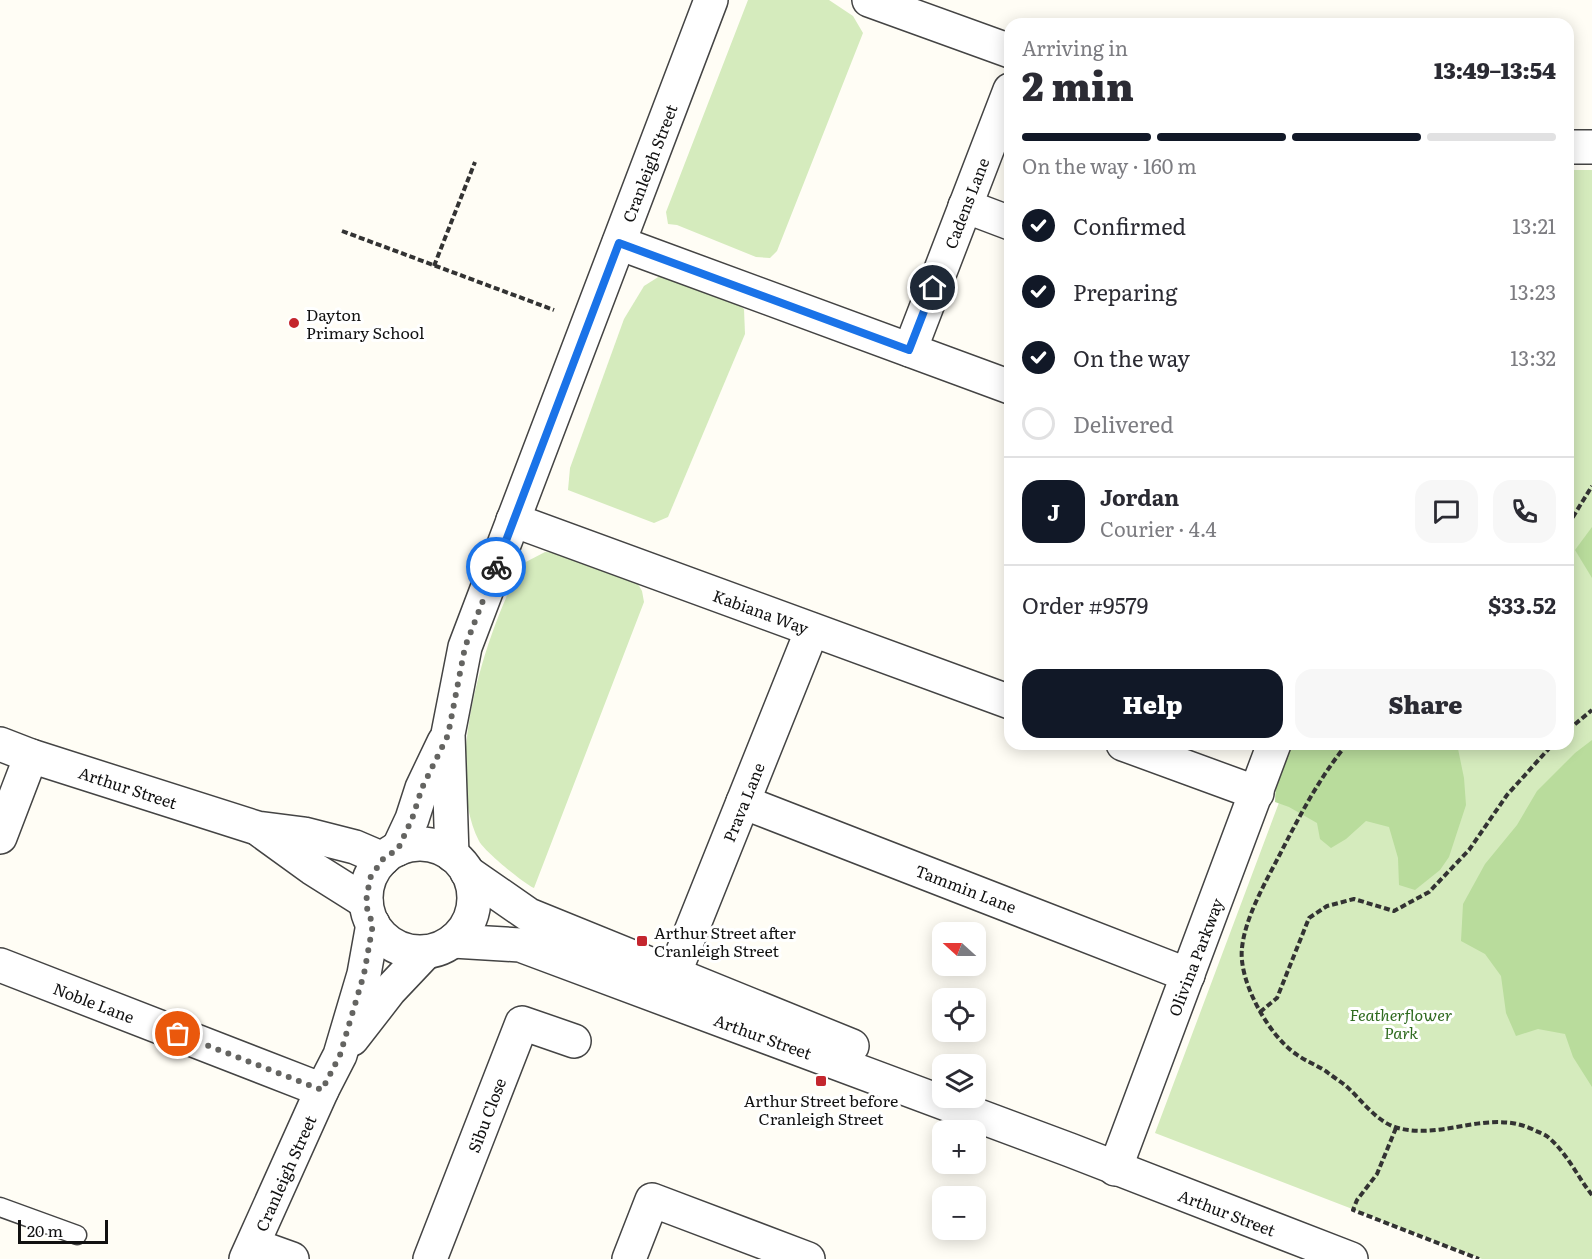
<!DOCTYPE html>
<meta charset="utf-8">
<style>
body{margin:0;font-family:Literata,serif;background:#f7f7f7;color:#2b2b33;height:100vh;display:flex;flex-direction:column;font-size:22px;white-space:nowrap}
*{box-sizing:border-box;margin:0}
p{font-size:20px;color:#7c7c81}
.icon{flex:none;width:33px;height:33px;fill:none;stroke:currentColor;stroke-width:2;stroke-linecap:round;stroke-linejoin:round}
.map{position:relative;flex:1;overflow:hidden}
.panel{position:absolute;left:1004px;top:18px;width:570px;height:732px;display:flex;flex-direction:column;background:#fff;border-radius:18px;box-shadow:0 3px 15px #0003}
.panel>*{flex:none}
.needle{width:39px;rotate:291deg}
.fabs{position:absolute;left:932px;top:922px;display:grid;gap:12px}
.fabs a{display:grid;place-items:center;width:54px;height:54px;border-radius:12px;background:#fff;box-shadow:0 3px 15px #0003;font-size:30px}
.scale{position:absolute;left:18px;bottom:15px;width:90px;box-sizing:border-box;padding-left:6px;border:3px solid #111;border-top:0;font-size:16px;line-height:21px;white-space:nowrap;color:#111;-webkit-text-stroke:4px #fff;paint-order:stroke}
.pin{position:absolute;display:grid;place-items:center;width:51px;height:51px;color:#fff;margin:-26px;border:3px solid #fff;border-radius:50%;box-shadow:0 2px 6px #0007}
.courier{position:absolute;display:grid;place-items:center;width:60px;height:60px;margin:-30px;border:4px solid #1a73e8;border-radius:50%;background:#fff;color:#222;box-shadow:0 2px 8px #0007}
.overview em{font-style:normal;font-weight:800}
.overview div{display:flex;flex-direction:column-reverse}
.overview{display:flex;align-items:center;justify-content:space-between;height:102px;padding:0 18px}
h1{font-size:39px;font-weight:800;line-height:45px}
.bar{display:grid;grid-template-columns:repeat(4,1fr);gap:9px 6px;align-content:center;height:72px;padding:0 18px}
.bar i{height:8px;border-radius:4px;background:#e1e1e2}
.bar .current{background:#111827}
.bar p{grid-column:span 4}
.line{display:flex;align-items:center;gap:15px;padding:0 18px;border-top:2px solid #e1e1e2}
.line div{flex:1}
.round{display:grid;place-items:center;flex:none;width:63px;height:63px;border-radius:18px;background:#f7f7f7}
ol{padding:0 18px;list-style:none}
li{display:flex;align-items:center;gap:18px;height:66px}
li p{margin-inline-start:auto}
li .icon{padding:6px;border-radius:50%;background:#111827;color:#fff;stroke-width:4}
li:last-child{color:#7c7c81}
li i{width:33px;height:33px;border:3px solid #e1e1e2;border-radius:50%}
.cta{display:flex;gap:12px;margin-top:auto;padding:12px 18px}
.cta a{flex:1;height:69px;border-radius:18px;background:#111827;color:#fff;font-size:24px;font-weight:800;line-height:69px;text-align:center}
.cta a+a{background:#f7f7f7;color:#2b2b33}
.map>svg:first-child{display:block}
.green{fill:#d5ebbd}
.forest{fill:#b9dc9c}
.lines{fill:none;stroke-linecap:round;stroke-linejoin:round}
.service-casing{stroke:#444;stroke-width:21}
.minor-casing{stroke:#444;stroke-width:36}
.tertiary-casing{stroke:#444;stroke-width:36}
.path{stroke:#333;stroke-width:4;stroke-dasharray:6 3;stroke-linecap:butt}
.service{stroke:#fff;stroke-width:18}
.minor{stroke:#fff;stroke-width:33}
.tertiary{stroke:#fff;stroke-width:33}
.done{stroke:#646461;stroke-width:6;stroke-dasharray:0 10.8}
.route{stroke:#1a73e8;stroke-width:8}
.poi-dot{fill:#c4262e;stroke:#fff;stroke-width:2}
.labels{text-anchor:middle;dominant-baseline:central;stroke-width:6;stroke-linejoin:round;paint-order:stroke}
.street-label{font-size:16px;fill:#111;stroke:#fff}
.poi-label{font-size:16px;fill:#111;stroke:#fff;text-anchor:start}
.park-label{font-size:16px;font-style:italic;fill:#2f6b1f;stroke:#fff}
</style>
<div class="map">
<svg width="1592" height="1259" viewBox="0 0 1592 1259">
<rect width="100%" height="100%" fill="#fffdf5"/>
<!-- green -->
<g class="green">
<path d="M748,0H829L853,16L863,33L777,251L770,258L756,257L677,225L668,224L666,212Z"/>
<path d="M1568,170H1592V1259H1482L1155,1133L1301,744H1568Z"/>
<path d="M663,274L722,294L744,309L745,334L668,517L654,523L568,490L570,468L624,319L644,286Z"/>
<path d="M545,552L564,553L635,579L642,591L644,602L534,888C522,882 484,851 479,841C446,775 478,662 506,598C510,589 514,571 521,565C528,560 538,556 545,552Z"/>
</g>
<!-- forest -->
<g class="forest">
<path d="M1592,527V578L1575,550Z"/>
<path d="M1592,740V1087L1573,1057L1565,1034L1538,1029L1516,1036L1506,1013L1501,976L1485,954L1461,941L1463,904L1485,864L1517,825L1537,791L1575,753Z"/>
<path d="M1289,744H1457L1464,778L1466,805L1449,857L1440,870L1415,890L1399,885L1398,858L1389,827L1366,821L1346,839L1331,848L1320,839L1317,823L1289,807L1275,802L1276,779Z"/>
</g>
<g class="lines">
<!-- service casing -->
<g class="service-casing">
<path id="service" d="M0,1207L77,1235"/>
</g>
<!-- minor casing -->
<g class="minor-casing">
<g id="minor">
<path d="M869,0L1010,51"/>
<path d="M1568,147H1592"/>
<path d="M965,206L1010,223"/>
<path d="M619,243L1010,387"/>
<path d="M910,350L1010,90"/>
<path d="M513,520L1010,702"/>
<path d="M1123,744L1257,793"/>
<path d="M743,802L1188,975"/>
<path d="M0,837L31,756"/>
<path d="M398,849L412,819L422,788L444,742"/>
<path d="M452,855L448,734L465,647L711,0"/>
<path d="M0,965L322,1090"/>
<path d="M674,974L812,630"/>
<path d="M352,1039L390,990L426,952"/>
<path d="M1115,1169L1274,744"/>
<path d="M253,1245L292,1259"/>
<path d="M246,1259L322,1090L340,1055L364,974L373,924"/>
<path d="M430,1259L522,1023L574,1041"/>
<path d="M629,1259L652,1200L808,1259"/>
</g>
</g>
<!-- tertiary casing -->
<g class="tertiary-casing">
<g id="tertiary">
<path d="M0,744L31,756L257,828L304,834L355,847L383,859"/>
<path d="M261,831L312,868L366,902"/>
<circle cx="420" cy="898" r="54"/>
<path d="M467,872L529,915L852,1046"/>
<path d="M453,941L520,945L1070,1150L1351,1259"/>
</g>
</g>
<!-- path -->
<g class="path">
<path d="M342,231L554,310"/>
<path d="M434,266L475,162"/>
<path d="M1568,525L1592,486"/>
<path d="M1568,730L1592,710"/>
<path d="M1347,744C1319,778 1299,817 1279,856C1265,883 1245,918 1242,948C1238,981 1269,1036 1296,1054C1305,1061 1317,1065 1327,1072C1333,1077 1340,1081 1346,1086C1362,1100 1376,1122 1398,1128C1443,1140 1488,1109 1532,1129C1538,1132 1544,1134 1548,1137C1567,1153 1577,1176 1592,1195"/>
<path d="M1260,1012L1277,998L1309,918L1327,906L1354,899L1394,911L1429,892L1469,850L1507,795L1553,744"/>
<path d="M1396,1128L1377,1174L1357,1200L1353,1210L1479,1259"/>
</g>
<!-- service -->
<use href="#service" class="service"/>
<!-- minor -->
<use href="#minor" class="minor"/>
<!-- tertiary -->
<use href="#tertiary" class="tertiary"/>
</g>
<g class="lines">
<!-- done -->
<path class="done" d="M178,1034L322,1090L340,1055L364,974L373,924L368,913L366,902L370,878L383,859L398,849L412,819L422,788L448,735L465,647L496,567"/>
<!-- route -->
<path class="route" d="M496,567L619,243L909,350L933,288"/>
</g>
<!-- markers -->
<g class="poi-dot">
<circle cx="294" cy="323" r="6"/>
<rect x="636" y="935" width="12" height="12" rx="3"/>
<rect x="815" y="1075" width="12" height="12" rx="3"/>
</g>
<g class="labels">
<!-- street labels -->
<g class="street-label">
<text transform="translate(649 163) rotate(-69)">Cranleigh Street</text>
<text transform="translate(966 203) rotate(-69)">Cadens Lane</text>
<text transform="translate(761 611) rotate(20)">Kabiana Way</text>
<text transform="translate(128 787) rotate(18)">Arthur Street</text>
<text transform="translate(743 802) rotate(-68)">Prava Lane</text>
<text transform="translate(966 888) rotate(21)">Tammin Lane</text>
<text transform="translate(1195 957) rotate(-69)">Olivina Parkway</text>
<text transform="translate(94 1002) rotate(21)">Noble Lane</text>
<text transform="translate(763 1036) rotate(20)">Arthur Street</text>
<text transform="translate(486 1115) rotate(-69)">Sibu Close</text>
<text transform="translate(285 1173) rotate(-66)">Cranleigh Street</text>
<text transform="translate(1227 1212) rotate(21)">Arthur Street</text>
</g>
<!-- poi labels -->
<g class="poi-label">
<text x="306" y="314">Dayton<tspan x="306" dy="18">Primary School</tspan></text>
<text x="654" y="932">Arthur Street after<tspan x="654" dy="18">Cranleigh Street</tspan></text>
<text x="821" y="1100" text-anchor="middle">Arthur Street before<tspan x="821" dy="18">Cranleigh Street</tspan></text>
</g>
<!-- park labels -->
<g class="park-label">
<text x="1401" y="1014">Featherflower<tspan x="1401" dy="18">Park</tspan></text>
</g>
</g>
</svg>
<div class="fabs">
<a><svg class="needle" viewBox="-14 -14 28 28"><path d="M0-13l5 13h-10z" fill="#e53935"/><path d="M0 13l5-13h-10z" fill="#7c7c81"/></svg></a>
<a><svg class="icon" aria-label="locate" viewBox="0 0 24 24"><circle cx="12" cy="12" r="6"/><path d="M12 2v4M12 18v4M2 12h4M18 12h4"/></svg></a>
<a><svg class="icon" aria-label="layers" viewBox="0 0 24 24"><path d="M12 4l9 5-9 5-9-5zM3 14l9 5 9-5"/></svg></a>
<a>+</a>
<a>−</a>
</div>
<div class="scale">20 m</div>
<div class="pin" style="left:178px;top:1034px;background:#ea580c"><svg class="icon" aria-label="bag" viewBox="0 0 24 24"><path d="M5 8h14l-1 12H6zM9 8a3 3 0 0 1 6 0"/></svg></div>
<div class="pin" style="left:933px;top:288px;background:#1f2937"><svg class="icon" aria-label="home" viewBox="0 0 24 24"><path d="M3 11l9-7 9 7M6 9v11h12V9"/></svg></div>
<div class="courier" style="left:496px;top:567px"><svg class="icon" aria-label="bike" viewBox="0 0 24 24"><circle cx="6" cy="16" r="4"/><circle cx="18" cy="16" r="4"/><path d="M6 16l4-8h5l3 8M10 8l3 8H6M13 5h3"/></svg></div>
<section class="panel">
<div class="overview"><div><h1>2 min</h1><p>Arriving in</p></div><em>13:49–13:54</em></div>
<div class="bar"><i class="current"></i><i class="current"></i><i class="current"></i><i></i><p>On the way · 160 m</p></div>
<ol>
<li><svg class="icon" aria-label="check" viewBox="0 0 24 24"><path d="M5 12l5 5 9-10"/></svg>Confirmed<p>13:21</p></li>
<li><svg class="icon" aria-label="check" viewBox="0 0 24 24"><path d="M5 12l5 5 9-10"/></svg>Preparing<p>13:23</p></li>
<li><svg class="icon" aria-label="check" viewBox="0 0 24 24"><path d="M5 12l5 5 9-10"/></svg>On the way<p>13:32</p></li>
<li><i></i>Delivered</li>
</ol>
<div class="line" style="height:108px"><b class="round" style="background:#111827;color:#fff">J</b><div><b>Jordan</b><p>Courier · 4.4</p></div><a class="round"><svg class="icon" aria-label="chat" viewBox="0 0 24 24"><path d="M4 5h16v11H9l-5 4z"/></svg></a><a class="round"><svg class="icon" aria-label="phone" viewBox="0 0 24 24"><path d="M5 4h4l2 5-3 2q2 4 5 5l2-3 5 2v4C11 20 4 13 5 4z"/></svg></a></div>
<div class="line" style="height:78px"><div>Order #9579</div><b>$33.52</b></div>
<div class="cta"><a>Help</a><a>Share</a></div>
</section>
</div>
